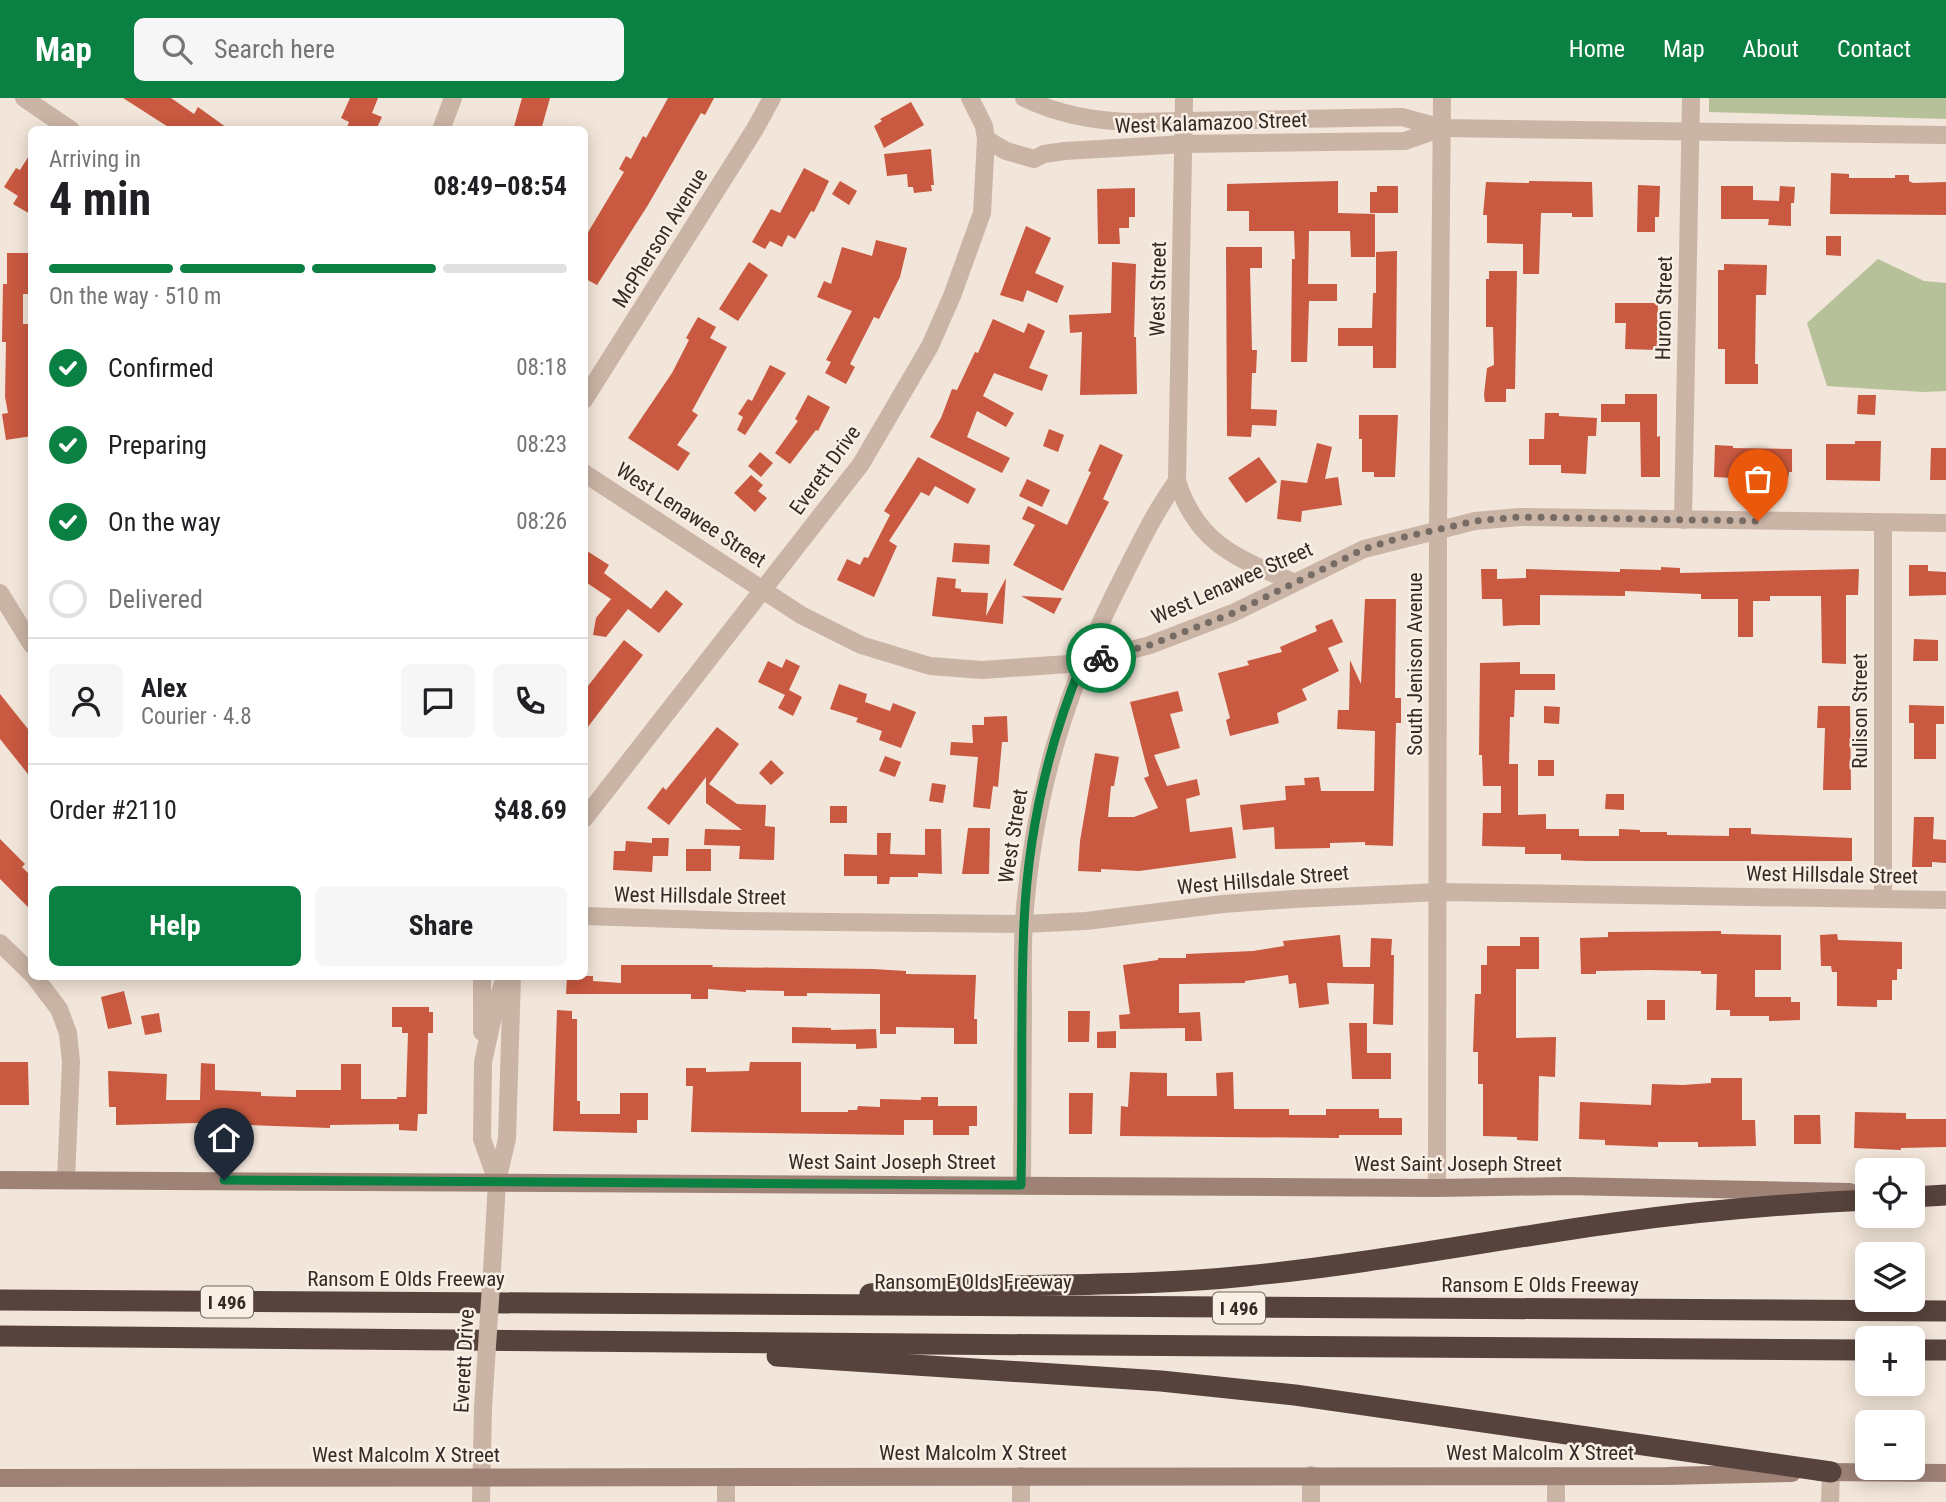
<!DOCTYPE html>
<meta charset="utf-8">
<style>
body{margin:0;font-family:"Roboto Condensed",sans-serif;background:#f6f6f6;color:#202124;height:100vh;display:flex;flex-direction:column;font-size:26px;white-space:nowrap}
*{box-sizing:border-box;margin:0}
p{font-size:23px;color:#757577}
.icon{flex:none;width:38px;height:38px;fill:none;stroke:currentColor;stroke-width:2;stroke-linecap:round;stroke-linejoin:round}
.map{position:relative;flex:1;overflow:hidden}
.panel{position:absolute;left:28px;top:28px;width:560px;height:854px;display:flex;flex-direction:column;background:#fff;border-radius:10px;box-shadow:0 4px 18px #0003}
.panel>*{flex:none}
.tools{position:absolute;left:1855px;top:1060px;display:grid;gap:14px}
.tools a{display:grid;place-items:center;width:70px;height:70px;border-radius:10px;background:#fff;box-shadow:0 4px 18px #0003;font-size:35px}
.pin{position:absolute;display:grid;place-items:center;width:60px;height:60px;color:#fff;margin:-72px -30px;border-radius:50% 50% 50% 0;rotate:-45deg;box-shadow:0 0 7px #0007}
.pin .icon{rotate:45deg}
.courier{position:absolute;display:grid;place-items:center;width:70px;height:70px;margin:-35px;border:5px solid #0b8043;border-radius:50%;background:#fff;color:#222;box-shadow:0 2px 9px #0007}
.headline em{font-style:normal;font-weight:700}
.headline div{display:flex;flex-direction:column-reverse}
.headline{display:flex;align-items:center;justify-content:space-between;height:119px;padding:0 21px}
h1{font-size:46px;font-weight:700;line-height:52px}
.bar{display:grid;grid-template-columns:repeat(4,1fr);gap:10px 7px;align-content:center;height:84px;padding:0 21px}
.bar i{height:9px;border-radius:5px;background:#e0e0e0}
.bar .selected{background:#0b8043}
.bar p{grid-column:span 4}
.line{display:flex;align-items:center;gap:18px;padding:0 21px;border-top:2px solid #e0e0e0}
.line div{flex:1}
.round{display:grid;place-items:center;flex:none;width:74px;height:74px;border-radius:10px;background:#f6f6f6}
ol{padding:0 21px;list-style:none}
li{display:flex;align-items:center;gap:21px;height:77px}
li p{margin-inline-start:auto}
li .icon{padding:7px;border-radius:50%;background:#0b8043;color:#fff;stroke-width:4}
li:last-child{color:#757577}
li i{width:38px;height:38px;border:4px solid #e0e0e0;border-radius:50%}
.button{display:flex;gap:14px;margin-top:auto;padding:14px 21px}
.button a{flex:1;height:80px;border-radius:10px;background:#0b8043;color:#fff;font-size:28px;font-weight:700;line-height:80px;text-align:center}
.button a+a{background:#f6f6f6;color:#202124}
header{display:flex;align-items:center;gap:42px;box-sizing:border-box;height:98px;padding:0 35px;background:#0b8043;color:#fff}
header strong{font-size:33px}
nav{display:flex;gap:38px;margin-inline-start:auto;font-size:24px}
.search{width:490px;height:63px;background:#f6f6f6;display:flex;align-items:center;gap:18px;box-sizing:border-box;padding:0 24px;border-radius:10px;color:#757577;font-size:26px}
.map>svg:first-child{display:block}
.green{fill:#b6c199}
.building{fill:#c95940}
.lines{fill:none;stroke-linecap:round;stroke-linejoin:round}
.street{stroke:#cab4a5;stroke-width:18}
.secondary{stroke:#9e8276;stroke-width:18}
.highway{stroke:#57433d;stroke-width:21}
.street-bridge{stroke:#cab4a5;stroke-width:18}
.done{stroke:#776b65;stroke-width:7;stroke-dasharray:0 12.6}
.route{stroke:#0b8043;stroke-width:9}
.labels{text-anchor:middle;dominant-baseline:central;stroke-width:5;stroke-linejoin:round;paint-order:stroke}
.shield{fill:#f9efe5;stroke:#70655f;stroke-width:2}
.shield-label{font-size:19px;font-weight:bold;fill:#352a26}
.street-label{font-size:21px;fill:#352a26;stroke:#f9efe5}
</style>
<header>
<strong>Map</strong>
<div class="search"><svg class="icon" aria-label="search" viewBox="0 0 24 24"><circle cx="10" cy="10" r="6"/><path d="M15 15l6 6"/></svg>Search here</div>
<nav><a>Home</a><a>Map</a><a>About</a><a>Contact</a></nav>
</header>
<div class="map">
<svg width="1946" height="1404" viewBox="0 0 1946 1404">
<rect width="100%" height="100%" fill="#f2e5d9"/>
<!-- green -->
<g class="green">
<path d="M1709,0H1946V21L1709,14Z"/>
<path d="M1878,161L1924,183L1946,185V293L1923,294L1827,288L1807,225Z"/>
</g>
<!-- building -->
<g class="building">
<path d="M123,0H171L194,16L198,9L230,32H173Z"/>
<path d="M350,0H378L372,15L382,19L376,32H346L349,24L341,20Z"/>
<path d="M522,0H550L541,32H513Z"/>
<path d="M668,0H714L705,17L701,15L648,107L597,187L584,180V141L624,74L619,71L626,58L631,61L643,38L646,40Z"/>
<path d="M911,4L924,27L884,50L874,28L882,23L880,21Z"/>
<path d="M931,51L934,87H931L932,93L914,95L913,89H908L907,76L887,78L884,56Z"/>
<path d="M32,53V117L13,106L18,98L4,89L16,70L20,72Z"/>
<path d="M804,70L829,83L814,114L811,113L795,141L788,137L782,149L770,143L765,151L752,144L771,111L780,115Z"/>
<path d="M1831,75L1849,76V80H1895V77H1909V83L1913,85L1946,84V117L1830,116Z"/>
<path d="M840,83L857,93L849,107L832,96Z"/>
<path d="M1338,83V115L1375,116V159H1351L1350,133H1309L1308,186H1337V203H1309L1307,264H1291L1292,161H1295L1294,133H1249V113H1227V86Z"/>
<path d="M1529,83L1592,84L1593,119H1572V115H1541L1539,176H1523V146L1487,145V117H1483L1486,84L1529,85Z"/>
<path d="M1638,87L1660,88L1659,119H1655V134H1637Z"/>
<path d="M1377,88H1398V115H1370V94H1377Z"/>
<path d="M1721,88H1753V102L1779,103L1780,88L1795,89L1794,105H1791V128L1768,127L1769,121H1721Z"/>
<path d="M1135,90V119H1129V130H1119L1120,146H1098L1097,91Z"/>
<path d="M1026,128L1051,140L1035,175L1064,188L1057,205L1027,192L1023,204L1000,197Z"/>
<path d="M1826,138H1841V158L1826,157Z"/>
<path d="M876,142L907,150L900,179L879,221L874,219L850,266L855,269L846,286L825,275L831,264L826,262L852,213L817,199L824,183L831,186L842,149L872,158Z"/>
<path d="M1226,149H1262V170H1250L1252,252H1257L1256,275H1252L1251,311L1277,312L1276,328L1252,327L1251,339L1227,338Z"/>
<path d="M1397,153L1396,270H1373V248H1338V230H1372L1373,195H1376V154Z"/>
<path d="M7,155H32V196H23V226H30L29,306L32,305V338L6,342L2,316L8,315L5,299L6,244H2L3,186H7Z"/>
<path d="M749,164L768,177L738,223L719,211Z"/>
<path d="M1112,164L1136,166L1134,239H1136L1137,296L1080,297L1082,234L1070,235L1069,217L1111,215Z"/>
<path d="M1724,166L1767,167L1766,197H1756L1755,266H1758V286H1725V251H1718V172H1724Z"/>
<path d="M1489,173H1517L1515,291H1506V304H1485L1484,297L1487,270L1494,267L1493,229H1486V181H1489Z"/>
<path d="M1615,205H1658L1657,252L1625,251L1626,225H1615Z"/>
<path d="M698,219L716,229L710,240L727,249L692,313L698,317L677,347L690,355L678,373L628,340L672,275L689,242L686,240Z"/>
<path d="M993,221L1024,235L1028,225L1045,233L1029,270L1048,277L1042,293L994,275L983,298L1014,315L1006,329L977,313L967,339L1010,360L1002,375L930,339L941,320L952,291L957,292L975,254L978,255Z"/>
<path d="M770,267L786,275L745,337L737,332L743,319L738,316L748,301L752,303Z"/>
<path d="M1625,296H1657V339L1660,338V379H1641L1640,324H1601V306H1625Z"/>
<path d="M808,297L830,309L818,333L816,332L790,366L775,355L798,323L795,321Z"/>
<path d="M1858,297H1876L1875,317L1857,316Z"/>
<path d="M1545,315H1559V318L1597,320L1596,338H1588L1586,376L1561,375V367H1529V341H1544Z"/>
<path d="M1359,317H1398L1395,379H1374V374H1362V341H1359Z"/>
<path d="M1049,331L1064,337L1058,354L1043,348Z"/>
<path d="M1855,343H1881L1880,383L1826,382V346H1855Z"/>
<path d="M1317,345L1332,349L1325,381L1338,379L1342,407L1302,413L1301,424L1277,421L1281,382L1307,385Z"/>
<path d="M1100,346L1123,357L1103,401L1109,404L1063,493L1013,467L1035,427L1022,421L1028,408L1067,427L1091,374L1088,373Z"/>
<path d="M1715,347L1733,348V350L1792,351V374H1789L1788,381H1774V375L1770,374H1732V380L1714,379Z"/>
<path d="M1931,350H1946V382H1930Z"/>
<path d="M760,354L773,365L761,379L748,368Z"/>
<path d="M918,359L976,391L968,406L935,388L929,398L921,394L889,443L897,448L874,499L837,482L847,461L860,467L864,459L868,460L890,417L884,413Z"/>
<path d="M1259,359L1277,384L1246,405L1228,380Z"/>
<path d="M751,377L763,387L758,393L767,400L755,414L734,395Z"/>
<path d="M1027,381L1050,392L1042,409L1019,398Z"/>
<path d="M954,445L990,447L989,466L952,464Z"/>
<path d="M584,451L609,467L604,475L651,511L666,492L683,506L659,535L628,511L606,539L593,537L596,520L611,501L584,483Z"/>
<path d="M1909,467H1928V473L1946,474V497L1909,498Z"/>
<path d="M1661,469L1680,470V475L1859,471L1858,497H1846V566L1822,565L1821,498H1770V503H1753V539H1738V501H1701V496L1625,493V498L1540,497V527H1520L1503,528L1502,501H1482L1481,471H1497V481L1526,480V471L1620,474V471L1661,472Z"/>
<path d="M937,479L956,481L955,490L961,491V494L988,495L986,518L1006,480L1003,526L932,518Z"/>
<path d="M1021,498L1062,500L1054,516Z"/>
<path d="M1365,501H1396L1395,600H1401V625H1396L1393,748L1365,747V744L1330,745V750L1275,751L1274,729L1243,732L1240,707L1286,702L1285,688L1305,687L1304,680L1319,679L1321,693H1374L1375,633L1337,631L1338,612H1349L1350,562L1361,586Z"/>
<path d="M1332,521L1343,544L1328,550L1339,573L1302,591L1307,602L1277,615L1279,625L1230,638L1226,622L1230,620L1218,575L1249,567L1247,563L1282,554L1280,549L1317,533L1315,528Z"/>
<path d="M1914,541L1938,542V563H1913Z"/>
<path d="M624,542L643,557L584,634V593Z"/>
<path d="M786,561L800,568L789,592L802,599L793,618L778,610L785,597L758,584L768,563L782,570Z"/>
<path d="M1520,564V576H1555V592H1515L1514,619H1510L1509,666H1518V717L1546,716V731H1579V738H1619V731L1640,732V734H1667V737L1729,738V730H1751V736L1852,740V763H1588L1561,762V756H1525V749L1482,748L1483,715H1501V688H1483L1482,657H1479L1480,565Z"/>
<path d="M839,586L867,596L865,604L890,613L893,605L916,614L901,650L879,642L882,633L856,624L858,620L830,611Z"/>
<path d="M1178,593L1183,613L1170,616L1180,650L1154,657L1167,688L1197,681L1200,697L1186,701L1190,734L1232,729L1236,760L1139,773L1101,771V774L1078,773L1080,743L1095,655L1119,659L1114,688H1111L1108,719H1134L1158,710L1144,680L1149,678L1130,604Z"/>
<path d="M0,596L32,636V681L0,641Z"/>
<path d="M1909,607L1944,608V626H1936V661H1914V625H1909Z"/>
<path d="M1544,608L1560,609L1559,626L1544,625Z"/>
<path d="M1818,608H1850L1851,692H1823L1825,630H1817Z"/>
<path d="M1007,618L1008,644H1002L998,689L993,688L990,711L973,709L978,659L950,657L951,644L973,645L972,627H984V619Z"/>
<path d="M717,629L739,646L709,686L737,706L766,707L765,728L775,729L774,762L739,761L740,748L704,747L705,731L742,732L706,705V679L669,727L647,710L663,689L666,692Z"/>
<path d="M885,658L901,664L895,679L879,673Z"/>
<path d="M771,662L784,675L771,687L759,675Z"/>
<rect x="1538" y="662" width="16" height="16"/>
<path d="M932,685L946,687L943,705L929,703Z"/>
<path d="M1606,696H1624V712L1605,711Z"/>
<rect x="830" y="708" width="17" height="17"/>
<path d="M1914,719H1934L1933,741L1946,742V765L1932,764V769H1912Z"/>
<path d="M968,730H990L989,776H962Z"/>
<path d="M925,731H941L942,776L918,775V779H890L889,786H877V778H844V756L877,757V735H891L890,756L925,757Z"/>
<path d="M652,740H669L668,758H653L652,774L613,772L614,753H625L626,743L652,745Z"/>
<path d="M0,741L25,766L22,769L32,779V813L0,781Z"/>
<rect x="686" y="751" width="25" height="22"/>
<path d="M1721,833V836L1781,837V872H1755V899H1791V904H1800V922L1769,923V918H1730V912H1716L1717,876H1701V873L1649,872L1596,873V876H1581L1580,840L1608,839V834Z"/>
<path d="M1837,836L1838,842L1902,844V871H1897V882H1892V902H1877V909L1837,908V874H1832L1831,868H1821L1820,837Z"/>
<path d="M1340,837L1343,869H1370L1371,840L1392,841L1391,857H1394L1393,927L1373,926L1374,886L1327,885L1329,906L1299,910L1296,885L1289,886L1288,877L1245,883V885L1179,886V915L1200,914L1202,943H1185V930L1120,931L1119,917L1130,916L1123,867L1158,862V860H1186V856L1253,853L1284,848L1283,843Z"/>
<path d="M1520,839H1539V871H1516V940L1556,939L1555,979L1539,978L1538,1043L1517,1042V1039L1483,1038V986H1478V954H1473L1475,896H1481V867H1487V848H1520Z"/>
<path d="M621,867H713L712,869L873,871L906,873V876L976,877L974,921H977V946H954V930L896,929V936H880V896L807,895V898H784V893L746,892V894L708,891V901H691V896H566L567,878H593V883L621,885Z"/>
<path d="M124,893L132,926L108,931L101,899Z"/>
<rect x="1647" y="902" width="18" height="20"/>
<path d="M392,909H429V914H433V935H428L427,1016H418L417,1033L399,1032V1026L330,1027V1030L197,1025L116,1027V1009H109L108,973L167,976L166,1002H200L201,965L215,966V992L261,994V998L296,999V992H341V966H361V1001H397V999H406L408,935H402V929H392Z"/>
<path d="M557,912L572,913V921H577V1003H580V1016H620V995H648V1022H637V1035L553,1033Z"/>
<path d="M1068,913H1090L1089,944H1068Z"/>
<path d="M159,915L162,934L145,937L141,918Z"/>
<path d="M1349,925H1367V955H1391V981H1352Z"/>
<path d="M792,929L831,930V932L876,931L877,950L856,951V946L792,945Z"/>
<path d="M1116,933V950H1097V934Z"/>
<path d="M0,964H28L29,1007H0Z"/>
<path d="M750,964H801V1014H848V1012H857L858,1008L880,1009V1001L921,1002V999H938V1008H977V1028H969V1037H933V1022H904V1037L691,1034L693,988H686V970H706V974L749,973Z"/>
<path d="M1130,974L1167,975V998H1217L1216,975L1233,974L1234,1011H1289V1017H1326V1011H1379V1020H1402V1037H1339V1040L1120,1038L1121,1008L1128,1009Z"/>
<path d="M1711,980H1742V1022H1755L1756,1048L1698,1049V1044H1658V1049L1605,1047V1042L1579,1041L1580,1004L1651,1007L1652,986L1683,987L1711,985Z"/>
<path d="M1069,995H1093L1092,1036H1069Z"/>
<path d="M1855,1014L1906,1015V1021H1946V1049L1901,1050V1052L1854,1050Z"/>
<path d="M1794,1017H1820L1821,1046H1794Z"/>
</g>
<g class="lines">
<!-- street -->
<g class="street">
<path d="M24,0L71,32"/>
<path d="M1024,0C1059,17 1093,23 1131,24L1402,19L1442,30L1946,37"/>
<path d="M441,32L453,0"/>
<path d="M986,41L1006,53L1034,61L1044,56L1065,53L1185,46L1405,43L1442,30"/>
<path d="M584,302L755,31L772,0"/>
<path d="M584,375L801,517L861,547L930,568L982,572L1082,565L1150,547L1233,515L1364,451L1475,423L1520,419L1946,425"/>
<path d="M1177,383C1197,446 1237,460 1293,484"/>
<path d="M1683,422L1691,0"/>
<path d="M0,495L32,547"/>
<path d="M584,721L861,366L930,248L952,198L982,115L986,41L984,28L970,0"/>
<path d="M1883,801V425"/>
<path d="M584,818L738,823L1024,826L1086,823L1223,806L1294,801L1439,794L1946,802"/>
<path d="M0,845L32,876"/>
<path d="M34,878L59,911L68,935L71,964L66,1082"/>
<path d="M482,878V934"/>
<path d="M497,1083L482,1041L483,964L494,914L505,879"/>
<path d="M1022,1087C1022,1029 1023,971 1023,913C1023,883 1022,853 1024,823C1033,696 1067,587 1125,475C1141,443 1156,412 1177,383L1184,0"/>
<path d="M1437,1090L1438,431L1442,0"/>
<path d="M493,1156L497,1083L507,1041L512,878"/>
<path d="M1311,1377V1404"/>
<path d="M1556,1378V1404"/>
<path d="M726,1379V1404"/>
<path d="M481,1404L483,1310"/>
<path d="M1021,1404V1378"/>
<path d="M1830,1404L1831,1374"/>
</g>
<!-- secondary -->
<g class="secondary">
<path d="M0,1082L1437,1090L1566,1088L1850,1094"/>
<path d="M1820,1374L1946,1375"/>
<path d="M0,1380L1667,1378L1792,1375"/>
</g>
<!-- highway -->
<g class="highway">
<path d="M1913,1099L1946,1097"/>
<path d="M870,1196C995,1183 1122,1191 1246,1178C1369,1166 1492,1142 1614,1125C1698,1113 1782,1106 1867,1102"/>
<path d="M0,1202L1946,1213"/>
<path d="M0,1238C622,1243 1245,1250 1867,1252"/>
<path d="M1913,1252H1946"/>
<path d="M777,1258L1161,1283L1295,1297L1831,1374"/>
</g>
<!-- street-bridge -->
<path class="street-bridge" d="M483,1310L493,1156"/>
</g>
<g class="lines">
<!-- done -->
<path class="done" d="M1101,560L1150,547L1233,515L1364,451L1396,441L1475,423L1520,419L1758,423"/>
<!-- route -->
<path class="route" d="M224,1082L1021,1087C1023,1000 1020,912 1024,825C1028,737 1048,647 1082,565L1101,560"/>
</g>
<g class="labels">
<!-- shield labels -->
<g class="shield">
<rect x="201" y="1188.5" width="52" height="31" rx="5"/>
<rect x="1213" y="1194.5" width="52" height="31" rx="5"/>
</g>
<g class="shield-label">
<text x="227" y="1204">I 496</text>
<text x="1239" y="1210">I 496</text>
</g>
<!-- street labels -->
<g class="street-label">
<text transform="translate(1211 25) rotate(-2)">West Kalamazoo Street</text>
<text transform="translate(660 140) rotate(-58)">McPherson Avenue</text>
<text transform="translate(1158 191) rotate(-89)">West Street</text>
<text transform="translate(1664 210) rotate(-89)">Huron Street</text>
<text transform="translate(825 372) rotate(-54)">Everett Drive</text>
<text transform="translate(691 417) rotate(33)">West Lenawee Street</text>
<text transform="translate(1232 485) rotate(-24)">West Lenawee Street</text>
<text transform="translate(1415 566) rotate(-90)">South Jenison Avenue</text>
<text transform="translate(1860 613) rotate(-90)">Rulison Street</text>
<text transform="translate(1013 738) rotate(-81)">West Street</text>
<text transform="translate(1832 777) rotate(1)">West Hillsdale Street</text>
<text transform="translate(1263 782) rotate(-5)">West Hillsdale Street</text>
<text transform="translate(700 798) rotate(1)">West Hillsdale Street</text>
<text x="892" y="1064">West Saint Joseph Street</text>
<text x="1458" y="1066">West Saint Joseph Street</text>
<text x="406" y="1181">Ransom E Olds Freeway</text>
<text x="973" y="1184">Ransom E Olds Freeway</text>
<text x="1540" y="1187">Ransom E Olds Freeway</text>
<text transform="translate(464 1263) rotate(-87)">Everett Drive</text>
<text x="973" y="1355">West Malcolm X Street</text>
<text x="1540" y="1355">West Malcolm X Street</text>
<text x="406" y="1357">West Malcolm X Street</text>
</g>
</g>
</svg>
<div class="tools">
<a><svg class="icon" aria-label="locate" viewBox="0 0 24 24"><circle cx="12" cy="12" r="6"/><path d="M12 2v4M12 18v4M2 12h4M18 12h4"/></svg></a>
<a><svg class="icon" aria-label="layers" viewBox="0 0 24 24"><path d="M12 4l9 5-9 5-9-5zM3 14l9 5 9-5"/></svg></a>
<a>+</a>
<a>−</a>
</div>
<div class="pin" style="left:1758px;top:423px;background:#ea580c"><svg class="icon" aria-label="bag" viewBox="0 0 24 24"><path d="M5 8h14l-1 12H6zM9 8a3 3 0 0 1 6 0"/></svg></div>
<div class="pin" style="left:224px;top:1082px;background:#1f2937"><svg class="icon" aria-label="home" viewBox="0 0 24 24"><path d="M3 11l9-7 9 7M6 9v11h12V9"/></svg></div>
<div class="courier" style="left:1101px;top:560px"><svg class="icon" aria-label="bike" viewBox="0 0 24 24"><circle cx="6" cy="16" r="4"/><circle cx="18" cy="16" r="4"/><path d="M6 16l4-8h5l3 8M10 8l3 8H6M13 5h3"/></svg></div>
<section class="panel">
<div class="headline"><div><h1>4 min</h1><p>Arriving in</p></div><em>08:49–08:54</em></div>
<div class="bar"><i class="selected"></i><i class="selected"></i><i class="selected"></i><i></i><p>On the way · 510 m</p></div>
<ol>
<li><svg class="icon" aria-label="check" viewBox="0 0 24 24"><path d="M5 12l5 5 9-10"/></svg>Confirmed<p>08:18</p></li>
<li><svg class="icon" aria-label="check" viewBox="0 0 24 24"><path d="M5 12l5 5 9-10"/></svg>Preparing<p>08:23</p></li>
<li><svg class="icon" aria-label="check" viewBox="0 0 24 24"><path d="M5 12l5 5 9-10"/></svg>On the way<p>08:26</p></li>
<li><i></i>Delivered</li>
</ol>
<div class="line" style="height:126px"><a class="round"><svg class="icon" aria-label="person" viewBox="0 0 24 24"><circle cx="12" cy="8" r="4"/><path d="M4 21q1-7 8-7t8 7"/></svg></a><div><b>Alex</b><p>Courier · 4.8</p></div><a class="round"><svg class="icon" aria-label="chat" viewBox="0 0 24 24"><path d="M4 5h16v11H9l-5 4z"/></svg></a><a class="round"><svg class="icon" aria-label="phone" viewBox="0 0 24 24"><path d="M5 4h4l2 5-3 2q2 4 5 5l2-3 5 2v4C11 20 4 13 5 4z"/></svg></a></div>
<div class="line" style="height:91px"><div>Order #2110</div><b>$48.69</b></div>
<div class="button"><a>Help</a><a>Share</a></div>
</section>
</div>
